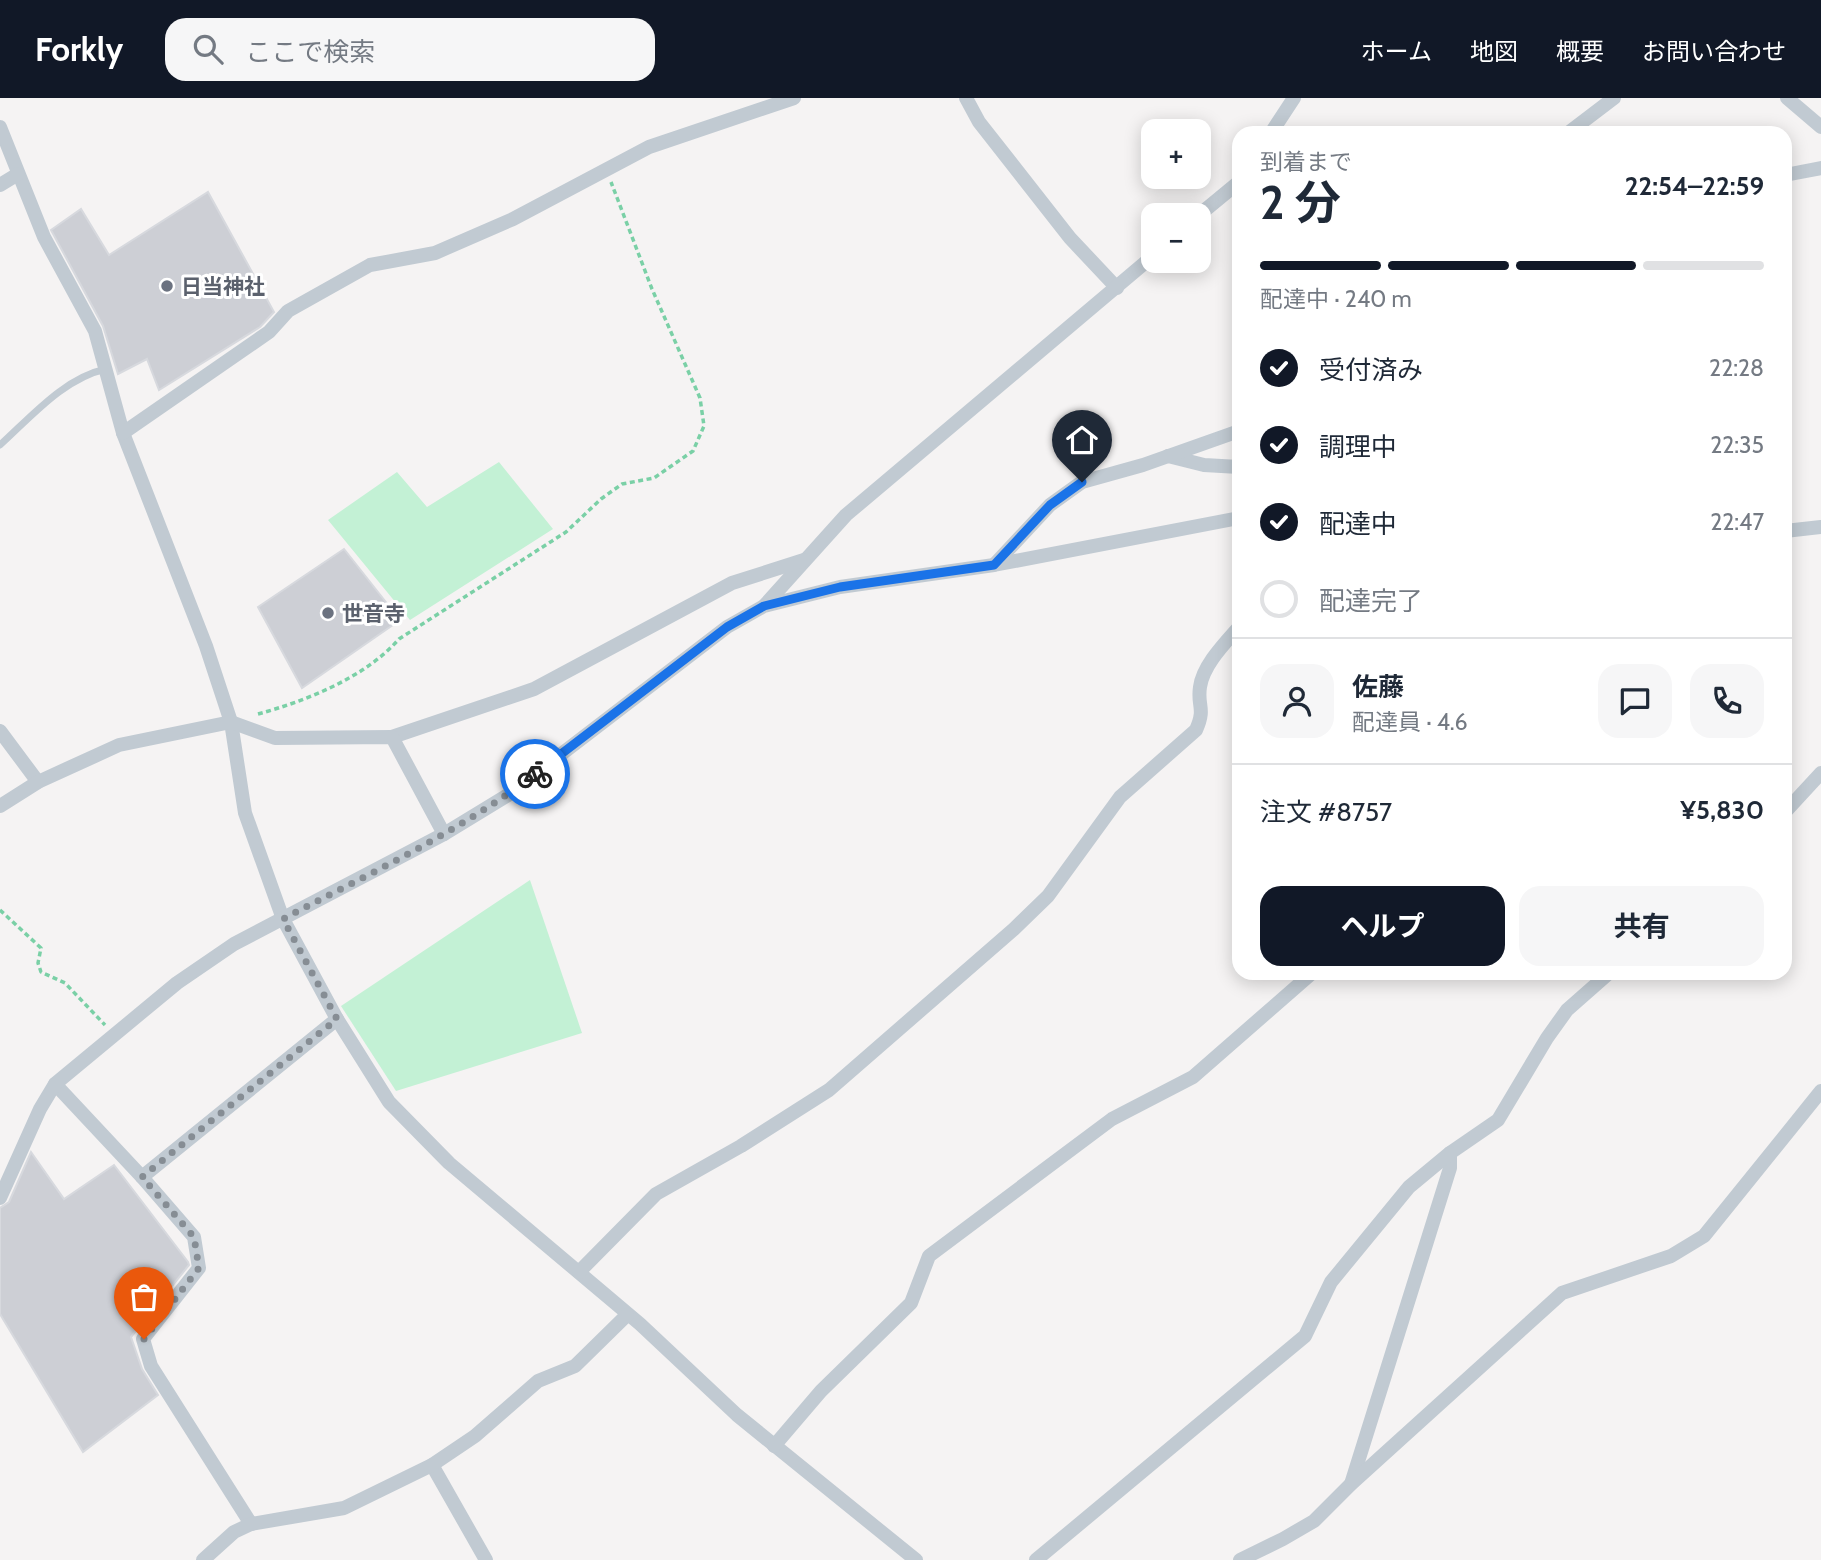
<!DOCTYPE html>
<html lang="ja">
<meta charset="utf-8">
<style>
body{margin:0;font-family:Cabin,"Noto Sans JP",sans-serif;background:#f6f6f7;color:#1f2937;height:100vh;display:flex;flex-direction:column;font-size:26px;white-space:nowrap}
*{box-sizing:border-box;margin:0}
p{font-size:23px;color:#747a83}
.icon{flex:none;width:38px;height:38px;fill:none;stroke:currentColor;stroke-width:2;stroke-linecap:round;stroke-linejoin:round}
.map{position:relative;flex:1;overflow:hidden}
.side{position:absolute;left:1232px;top:28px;width:560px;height:854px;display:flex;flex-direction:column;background:#fff;border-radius:21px;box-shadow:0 4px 18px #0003}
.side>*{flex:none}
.buttons{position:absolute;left:1141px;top:21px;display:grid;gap:14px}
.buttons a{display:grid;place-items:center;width:70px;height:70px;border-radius:14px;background:#fff;box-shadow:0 4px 18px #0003;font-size:35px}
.pin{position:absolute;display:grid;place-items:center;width:60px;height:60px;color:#fff;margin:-72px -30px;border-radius:50% 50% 50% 0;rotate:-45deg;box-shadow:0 0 7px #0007}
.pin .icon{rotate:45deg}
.courier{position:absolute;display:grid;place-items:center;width:70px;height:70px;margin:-35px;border:5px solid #1a73e8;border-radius:50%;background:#fff;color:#222;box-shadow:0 2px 9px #0007}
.overview em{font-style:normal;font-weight:700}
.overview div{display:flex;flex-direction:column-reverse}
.overview{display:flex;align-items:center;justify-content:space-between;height:119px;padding:0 28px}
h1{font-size:46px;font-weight:700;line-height:52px}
.bar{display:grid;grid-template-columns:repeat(4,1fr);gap:10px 7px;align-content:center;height:84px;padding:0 28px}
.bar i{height:9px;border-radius:5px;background:#e0e1e3}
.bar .active{background:#111827}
.bar p{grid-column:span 4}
.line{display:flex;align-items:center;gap:18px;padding:0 28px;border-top:2px solid #e0e1e3}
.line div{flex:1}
.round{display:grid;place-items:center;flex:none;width:74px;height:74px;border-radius:21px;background:#f6f6f7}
ol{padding:0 28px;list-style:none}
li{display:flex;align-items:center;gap:21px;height:77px}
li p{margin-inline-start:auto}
li .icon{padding:7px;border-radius:50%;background:#111827;color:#fff;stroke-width:4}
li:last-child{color:#747a83}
li i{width:38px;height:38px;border:4px solid #e0e1e3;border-radius:50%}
.primary-button{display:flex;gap:14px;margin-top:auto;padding:14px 28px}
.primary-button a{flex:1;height:80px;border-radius:21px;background:#111827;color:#fff;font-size:28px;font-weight:700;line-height:80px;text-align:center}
.primary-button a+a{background:#f6f6f7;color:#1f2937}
header{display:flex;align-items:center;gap:42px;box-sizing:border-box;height:98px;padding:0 35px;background:#111827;color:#fff}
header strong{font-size:33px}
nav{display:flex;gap:38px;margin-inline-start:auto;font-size:24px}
.search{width:490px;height:63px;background:#f6f6f7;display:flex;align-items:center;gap:18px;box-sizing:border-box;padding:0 24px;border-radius:21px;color:#747a83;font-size:26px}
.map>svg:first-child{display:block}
.green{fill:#c3f1d5}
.building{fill:#cdcfd5;stroke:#d7d9de;stroke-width:2}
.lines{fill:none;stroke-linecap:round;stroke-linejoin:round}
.path{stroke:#7ad0a6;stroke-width:3.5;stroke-dasharray:5 3.5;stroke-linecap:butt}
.lane{stroke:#c1cad2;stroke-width:7}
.street{stroke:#c1cad2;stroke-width:14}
.done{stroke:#868d94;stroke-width:7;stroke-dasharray:0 12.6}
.route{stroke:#1a73e8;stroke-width:9}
.worship-dot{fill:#6b7280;stroke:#fff;stroke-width:2.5}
.labels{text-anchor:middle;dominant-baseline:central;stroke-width:6;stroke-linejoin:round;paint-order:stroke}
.worship-label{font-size:21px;font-weight:bold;fill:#5b616d;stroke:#fff;text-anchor:start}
</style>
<header>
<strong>Forkly</strong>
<div class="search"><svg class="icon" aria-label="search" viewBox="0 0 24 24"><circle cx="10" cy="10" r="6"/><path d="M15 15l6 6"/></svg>ここで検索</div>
<nav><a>ホーム</a><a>地図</a><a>概要</a><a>お問い合わせ</a></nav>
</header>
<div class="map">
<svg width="1821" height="1462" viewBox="0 0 1821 1462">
<rect width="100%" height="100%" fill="#f5f3f3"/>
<!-- green -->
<g class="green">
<path d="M499,364L553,431L410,522L328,422L397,374L427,409Z"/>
<path d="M530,782L582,935L396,993L341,908Z"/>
</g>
<!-- building -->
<g class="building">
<path d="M208,94L274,214L260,229L159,292L147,261L118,276L103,228L51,132L81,111L109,157Z"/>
<path d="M344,451L400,522L302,590L258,509Z"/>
<path d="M31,1054L64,1101L114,1067L188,1164L189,1167L131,1239L142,1271L158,1297L83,1354L0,1216V1110L9,1104Z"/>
</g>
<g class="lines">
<!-- path -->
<g class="path">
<path d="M258,616C306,603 366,579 399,541L566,434L601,401L622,386L654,380L693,353L704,328L700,300L652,191L611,84"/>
<path d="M0,812L41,850L38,865L41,874L65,885L105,927"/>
</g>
<!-- lane -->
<path class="lane" d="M0,347C31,319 64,280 106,271"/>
<!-- street -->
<g class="street">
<path d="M966,0L979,24L1070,140L1117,190"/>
<path d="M1787,0L1821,29"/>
<path d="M0,29L44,139L95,233L123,335L206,548L231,624L245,715L283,821L337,921L389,1004L449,1065L640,1226L737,1317L916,1462"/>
<path d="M1271,35L1294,0"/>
<path d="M1568,35L1614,0"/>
<path d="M1785,77L1821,70"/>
<path d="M0,87L18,76"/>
<path d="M1199,117L1239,84"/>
<path d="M123,335L269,234L288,213L370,167L435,155L513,121L649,49L794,0"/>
<path d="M1168,358L1204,367L1239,369"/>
<path d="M1785,433L1821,429"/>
<path d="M994,467L1050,407L1082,384L1143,367L1239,333"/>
<path d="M765,507L846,417L1153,158"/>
<path d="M0,633L38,684"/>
<path d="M392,639L534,591L732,485L804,462"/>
<path d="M0,708L38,684L119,647L231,624L275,640L392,639L444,736"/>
<path d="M1785,714L1821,675"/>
<path d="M55,986L142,1079L194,1139L199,1170L143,1241L151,1268L251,1426"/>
<path d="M142,1079L337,921"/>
<path d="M0,1100L40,1011L55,986L177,885L234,846L444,736L508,697L727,529L764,508L840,489L994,467L1239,420"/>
<path d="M579,1174L656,1096L741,1048L829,992L1014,831L1048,798L1120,699L1196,632C1206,610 1197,608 1200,589C1203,567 1225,545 1239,529"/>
<path d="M774,1348L821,1293L911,1205L929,1158L1112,1021L1193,979L1312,875"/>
<path d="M432,1367L486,1462"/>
<path d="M1351,1386L1450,1070V1055L1498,1022L1547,940L1567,912L1609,875"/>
<path d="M203,1462L234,1434L251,1426L344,1410L432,1367L475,1338L538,1283L575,1268L627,1217"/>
<path d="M1036,1462L1305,1238L1331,1184L1409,1089L1450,1055"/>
<path d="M1240,1462L1283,1441L1314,1423L1351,1386L1562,1195L1671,1158L1704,1138L1821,993"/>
</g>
</g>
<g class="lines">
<!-- done -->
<path class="done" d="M144,1241L199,1170L194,1139L142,1079L337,921L283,821C368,776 458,735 535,676"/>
<!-- route -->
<path class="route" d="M535,676L727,529L764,508L840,489L994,467L1050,407L1082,384"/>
</g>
<!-- markers -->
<g class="worship-dot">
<circle cx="167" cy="188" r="7"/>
<circle cx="328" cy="515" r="7"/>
</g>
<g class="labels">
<!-- worship labels -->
<g class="worship-label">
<text x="181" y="188">日当神社</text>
<text x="342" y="515">世音寺</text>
</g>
</g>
</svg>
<div class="buttons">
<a>+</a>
<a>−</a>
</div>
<div class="pin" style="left:144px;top:1241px;background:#ea580c"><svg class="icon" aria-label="bag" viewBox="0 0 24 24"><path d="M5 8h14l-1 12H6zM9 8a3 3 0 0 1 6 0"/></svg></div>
<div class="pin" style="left:1082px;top:384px;background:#1f2937"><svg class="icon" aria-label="home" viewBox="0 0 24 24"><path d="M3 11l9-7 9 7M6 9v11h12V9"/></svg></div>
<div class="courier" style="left:535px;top:676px"><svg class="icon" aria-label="bike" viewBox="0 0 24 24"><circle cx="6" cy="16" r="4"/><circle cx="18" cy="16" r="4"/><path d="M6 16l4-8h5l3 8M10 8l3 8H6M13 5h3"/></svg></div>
<section class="side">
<div class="overview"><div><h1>2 分</h1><p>到着まで</p></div><em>22:54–22:59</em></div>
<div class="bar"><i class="active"></i><i class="active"></i><i class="active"></i><i></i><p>配達中 · 240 m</p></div>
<ol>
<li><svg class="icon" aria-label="check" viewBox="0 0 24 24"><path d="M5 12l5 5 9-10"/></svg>受付済み<p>22:28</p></li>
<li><svg class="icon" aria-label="check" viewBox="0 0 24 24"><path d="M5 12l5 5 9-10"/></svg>調理中<p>22:35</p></li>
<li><svg class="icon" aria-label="check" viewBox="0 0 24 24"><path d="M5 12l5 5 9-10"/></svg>配達中<p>22:47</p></li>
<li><i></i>配達完了</li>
</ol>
<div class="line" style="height:126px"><a class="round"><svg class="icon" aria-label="person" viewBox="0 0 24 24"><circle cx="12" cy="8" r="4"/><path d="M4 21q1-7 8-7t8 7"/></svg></a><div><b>佐藤</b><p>配達員 · 4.6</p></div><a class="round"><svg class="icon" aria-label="chat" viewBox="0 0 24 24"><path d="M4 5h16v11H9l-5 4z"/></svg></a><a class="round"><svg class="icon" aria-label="phone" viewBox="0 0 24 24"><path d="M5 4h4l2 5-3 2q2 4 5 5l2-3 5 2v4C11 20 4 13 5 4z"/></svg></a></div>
<div class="line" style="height:91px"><div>注文 #8757</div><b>¥5,830</b></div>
<div class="primary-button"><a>ヘルプ</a><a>共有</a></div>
</section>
</div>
